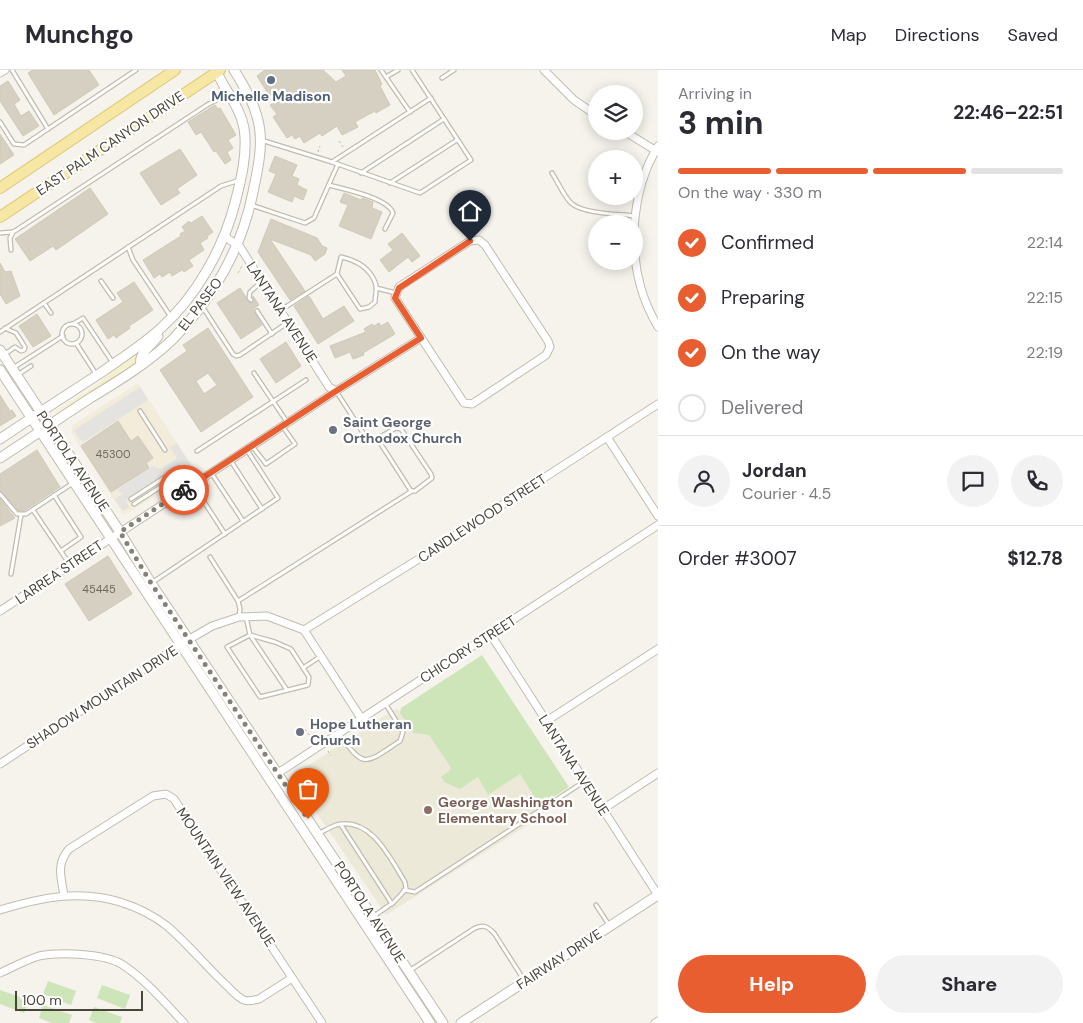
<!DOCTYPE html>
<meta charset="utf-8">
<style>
body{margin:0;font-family:"DM Sans",sans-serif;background:#f2f2f3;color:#2b2b33;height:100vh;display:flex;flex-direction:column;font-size:19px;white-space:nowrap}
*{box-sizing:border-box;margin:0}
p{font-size:16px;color:#7c7c81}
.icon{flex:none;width:28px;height:28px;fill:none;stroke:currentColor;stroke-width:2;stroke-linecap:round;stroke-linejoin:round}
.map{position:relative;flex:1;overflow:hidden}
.details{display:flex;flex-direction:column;background:#fff;width:425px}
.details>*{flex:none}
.buttons{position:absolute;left:588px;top:15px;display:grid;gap:10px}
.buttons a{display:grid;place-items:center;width:55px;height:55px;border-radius:50%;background:#fff;box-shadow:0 2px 12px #0003;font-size:25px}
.scale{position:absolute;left:15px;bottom:12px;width:128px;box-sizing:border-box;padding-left:5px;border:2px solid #49453a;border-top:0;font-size:14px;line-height:18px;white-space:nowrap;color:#49453a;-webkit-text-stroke:4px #fff;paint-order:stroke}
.pin{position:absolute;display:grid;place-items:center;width:42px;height:42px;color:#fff;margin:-51px -21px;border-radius:50% 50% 50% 0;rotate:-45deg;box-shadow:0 0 5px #0007}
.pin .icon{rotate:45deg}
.courier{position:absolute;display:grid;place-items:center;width:50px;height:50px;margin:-25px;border:4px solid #e85e30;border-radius:50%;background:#fff;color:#222;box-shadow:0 1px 6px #0007}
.headline em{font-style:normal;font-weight:700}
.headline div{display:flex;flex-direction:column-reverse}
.headline{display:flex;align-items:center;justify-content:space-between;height:85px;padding:0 20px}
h1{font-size:32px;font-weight:700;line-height:38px}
.bar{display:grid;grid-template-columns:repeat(4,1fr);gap:8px 5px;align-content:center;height:60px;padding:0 20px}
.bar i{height:6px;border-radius:4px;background:#e1e1e2}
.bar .active{background:#e85e30}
.bar p{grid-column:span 4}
.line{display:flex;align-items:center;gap:12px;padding:0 20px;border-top:1px solid #e1e1e2}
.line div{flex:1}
.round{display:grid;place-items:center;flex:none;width:52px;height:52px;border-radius:26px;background:#f2f2f3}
ol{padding:0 20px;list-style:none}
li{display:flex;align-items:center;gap:15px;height:55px}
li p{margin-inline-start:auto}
li .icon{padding:5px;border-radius:50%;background:#e85e30;color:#fff;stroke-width:4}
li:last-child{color:#7c7c81}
li i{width:28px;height:28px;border:2px solid #e1e1e2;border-radius:50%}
.action{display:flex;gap:10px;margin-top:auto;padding:10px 20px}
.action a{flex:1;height:58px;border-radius:30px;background:#e85e30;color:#fff;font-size:20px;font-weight:700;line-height:58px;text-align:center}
.action a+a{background:#f2f2f3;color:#2b2b33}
header{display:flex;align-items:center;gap:30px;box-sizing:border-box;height:70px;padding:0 25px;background:#fff;border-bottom:1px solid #e1e1e2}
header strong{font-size:24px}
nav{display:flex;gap:28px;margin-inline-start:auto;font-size:18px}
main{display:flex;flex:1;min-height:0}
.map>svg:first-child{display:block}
.commercial{fill:#f4ecda}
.education{fill:#ede9d8}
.green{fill:#cde5b9}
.sand{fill:#f5f0cd}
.parking{fill:#e4e3e0}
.building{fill:#d6d0c3;stroke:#d0c9b6;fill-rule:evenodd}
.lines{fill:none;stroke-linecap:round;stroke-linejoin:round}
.service-casing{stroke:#c0bcaf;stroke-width:5.5}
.minor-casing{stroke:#c0bcaf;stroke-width:9}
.tertiary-casing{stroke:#c0bcaf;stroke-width:11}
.primary-casing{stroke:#dbc774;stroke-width:12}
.path{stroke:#c0b9a2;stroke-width:1;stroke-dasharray:2.5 2.5;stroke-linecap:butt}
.service{stroke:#fff;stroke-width:3}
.minor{stroke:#fff;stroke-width:7}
.tertiary{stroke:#fff;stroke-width:9}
.primary{stroke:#f6e7a4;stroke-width:10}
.done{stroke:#858278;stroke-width:5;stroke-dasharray:0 9}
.route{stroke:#e85e30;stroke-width:6}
.service-dot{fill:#5c6f8a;stroke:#fff;stroke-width:2}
.worship-dot{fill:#6b7280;stroke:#fff;stroke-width:2}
.education-dot{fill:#8d6e63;stroke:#fff;stroke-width:2}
.labels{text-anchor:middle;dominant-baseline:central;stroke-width:4.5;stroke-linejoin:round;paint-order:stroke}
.number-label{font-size:11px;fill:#6c685c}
.service-label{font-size:14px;font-weight:bold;fill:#4e5e75;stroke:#fff}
.street-label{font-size:14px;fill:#49453a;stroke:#fff}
.worship-label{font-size:14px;font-weight:bold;fill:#5b616d;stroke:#fff;text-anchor:start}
.education-label{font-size:14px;font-weight:bold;fill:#785e54;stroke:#fff;text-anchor:start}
</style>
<header>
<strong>Munchgo</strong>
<nav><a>Map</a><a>Directions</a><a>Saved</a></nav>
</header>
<main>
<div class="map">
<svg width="658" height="953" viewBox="0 0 658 953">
<rect width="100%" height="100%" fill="#f5f3ec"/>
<!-- commercial -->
<path class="commercial" d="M138,313L195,401L130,442L123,444L71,362L73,355Z"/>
<!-- education -->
<path class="education" d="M397,638L413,663L429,665L451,698L449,701L478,707L488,725L520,704L545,744L386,845L297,714L300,701Z"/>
<!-- green -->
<g class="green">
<path d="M482,585L569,717L540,736L520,704L488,725L478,707L460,719L444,712L441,707L449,701L451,698L429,665L413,663L400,643L401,638Z"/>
<path d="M48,911L76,921L71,935L43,924Z"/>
<path d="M102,915L130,925L125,939L97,928Z"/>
<path d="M0,920L29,930L24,943L0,934Z"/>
<path d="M43,935L72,945L69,953H52L39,948Z"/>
<path d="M94,937L122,947L120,953H96L89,950Z"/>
</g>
<!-- sand -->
<path class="sand" d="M139,282L133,295L56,344V342L97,315L116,298Z"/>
<!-- parking -->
<g class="parking">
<path d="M140,317L148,330L85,371L80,370L74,360Z"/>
<path d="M177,373L192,397L186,401L181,394L126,430L129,437L123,441L115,429L123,424L117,420L153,396L160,399L177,388L170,378Z"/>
</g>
<!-- building -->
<g class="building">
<path d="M33,0H89L99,15L54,45L28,3Z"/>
<path d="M265,0H323L336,12L346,6L342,0H375L382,14L380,16L390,35L376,43L375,41L355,52L358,57L342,65L337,56L322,66L320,63L304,73L300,66L295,69L292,65L287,68L273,47L277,44L270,35L274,33L257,6Z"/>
<path d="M8,11L20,30L14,34L21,46L29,41L39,56L23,66L0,31V16Z"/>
<path d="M215,35L218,39L220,38L236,65L228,70L233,78L227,82L231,90L225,94L216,81L214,82L201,62L196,65L188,52Z"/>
<path d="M0,64L14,85L0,94Z"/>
<path d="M180,79L197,105L177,119L180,123L161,135L140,103Z"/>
<path d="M275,86L297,95L292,106L299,109L297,115L307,120L303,130L294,126L292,132L268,122L276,104L269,101Z"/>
<path d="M90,118L108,144L56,180L53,176L30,191L15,169Z"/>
<path d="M344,123L361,130L362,128L373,132L372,138L382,142L371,169L339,156L348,135L340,132Z"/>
<path d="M202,146L213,162L207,166L208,168L200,173L204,180L189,190L193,196L184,202L182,200L172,206L170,202L162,207L160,204L154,208L143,190L181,166L180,164L185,161L182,157L189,151L191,153Z"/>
<path d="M271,149L317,168L322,176L327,178L325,184L315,191L311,185L270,169L305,221L290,230L258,182Z"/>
<path d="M402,163L420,186L412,192L408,187L389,202L380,190L393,180L388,174Z"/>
<path d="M0,193L5,202L11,201L20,226L6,234L0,224Z"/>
<path d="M134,212L153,240L129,256L130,258L116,268L114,265L108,269L96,250L123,232L117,223Z"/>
<path d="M240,218L249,232H254L253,226L259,235L253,239L254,242L262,255L241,269L217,233Z"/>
<path d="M309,226L323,249L344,236L354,251L318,274L294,236Z"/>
<path d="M37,244L51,266L33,277L19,256Z"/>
<path d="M388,252L395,264L363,283L364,285L353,289L350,282L335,288L330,276L366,262L364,259L372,254L374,256L379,253L381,256Z"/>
<path d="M208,258L253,327L201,362L160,300L187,281L183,275ZM208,303L217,315L204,324L196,311Z"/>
<path d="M286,272L301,296L276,313L260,289Z"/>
<path d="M0,325L10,341L12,340L16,346L0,356Z"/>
<path d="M118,351L131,371L138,366L153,388L146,393L149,398L111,422L81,376Z"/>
<path d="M37,380L60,417L24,441H19L0,421V404Z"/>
<path d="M0,429L15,448L0,456Z"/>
<path d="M108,486L132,524L89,551L65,514Z"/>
</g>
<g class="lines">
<!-- service casing -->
<g class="service-casing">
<g id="service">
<path d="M12,0L48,59"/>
<path d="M381,0L410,42"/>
<path d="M386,7L398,0"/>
<path d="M442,8L454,0"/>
<path d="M0,52L14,74L24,75L136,0"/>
<path d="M261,70L332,92L431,28"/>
<path d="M332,92L420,123L471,90L412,0"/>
<path d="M361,103L444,49"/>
<path d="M552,103C558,112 563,125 571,133C583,144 619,144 635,146"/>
<path d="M390,113L457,70"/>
<path d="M329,115C344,119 388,128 393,143L385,159"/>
<path d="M251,135L305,153L314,148L338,94"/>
<path d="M0,163L13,162L18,159L207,35L218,29L229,27"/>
<path d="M128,177L133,190L171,247"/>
<path d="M11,180L10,168L13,162"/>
<path d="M101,211L113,228"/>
<path d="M376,218L396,223"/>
<path d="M251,230L249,228L250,222L261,212"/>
<path d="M44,233L51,243"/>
<path d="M202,236L233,284L236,286L240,285L287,253"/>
<path d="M281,240L337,204L341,187C355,190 369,197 375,212C378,218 375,226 375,232L369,237L360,239L337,204"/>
<path d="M257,241L272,264"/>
<path d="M73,254L83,248L113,293"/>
<circle cx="72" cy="264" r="10"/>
<path d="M0,262L221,116L240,110"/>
<path d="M76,273L96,304"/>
<path d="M5,284L15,277L21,281L24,280L25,277L16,263L5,258"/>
<path d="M13,298L63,266"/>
<path d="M254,303L287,352"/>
<path d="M19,304L31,296"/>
<path d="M336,321L367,369L373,371L396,358L401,359L431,404L432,408L415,421H411L377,368"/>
<path d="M140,341L165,380"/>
<path d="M252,376L266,394L295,374L283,357"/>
<path d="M197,381L306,310"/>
<path d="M231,391L262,439"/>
<path d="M212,404L243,451"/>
<path d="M193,415L225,464"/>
<path d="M0,424L17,444H26L73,413"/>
<path d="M54,425L81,467L61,481"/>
<path d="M131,429L179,398"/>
<path d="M134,434L182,403"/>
<path d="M33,440L70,495"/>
<path d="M210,487L238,531L240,539L239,546"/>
<path d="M11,504L21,445"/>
<path d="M153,512L278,428L247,380"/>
<path d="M238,531L412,421"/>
<path d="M246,547L250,565L287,620"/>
<path d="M250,565L275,572L291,579L309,607L308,615L260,627L227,577Z"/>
<path d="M303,598L321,586"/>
<path d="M339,663C364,700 365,694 400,671L403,662L385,633"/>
<path d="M341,755L392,834"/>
<path d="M318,764C324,761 330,757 336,755C371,746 390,788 405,812L406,819L394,832L374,846"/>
<path d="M404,820L415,822L585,711"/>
<path d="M596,835L609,855"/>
<path d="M409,901L475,858C484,854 488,857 494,863L524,910"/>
</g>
</g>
<!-- minor casing -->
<g class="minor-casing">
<g id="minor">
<path d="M544,0L574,30L596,45"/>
<path d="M0,3L5,0"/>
<path d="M624,61L658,82"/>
<path d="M658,76C633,117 628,173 641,218C645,232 651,245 658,257"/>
<path d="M224,166L240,177L329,317L336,321"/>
<path d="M479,170L485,175L548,271L550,277L546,285L472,334L464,333L395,228L399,217L470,171Z"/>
<path d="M607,367L658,446"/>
<path d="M0,541L336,321L421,268"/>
<path d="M304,560L422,487L658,334"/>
<path d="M491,565L658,825"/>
<path d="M545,652L658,579"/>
<path d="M0,694L188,570L212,556L239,547L267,546L304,560L361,648"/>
<path d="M278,703L658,455"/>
<path d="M603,739L658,703"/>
<path d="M64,825C61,807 56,794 69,779L153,726L166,724L174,729L322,953"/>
<path d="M0,840C39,828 80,819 120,832C136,837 153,845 167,856C187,873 205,895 224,913C230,918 236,927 244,930C249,932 254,930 259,929L292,908"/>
<path d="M0,903C13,897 26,890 39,886C59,882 105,883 123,895C146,910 165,933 184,953"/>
<path d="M655,953L658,951"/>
</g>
</g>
<!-- tertiary casing -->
<g class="tertiary-casing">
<g id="tertiary">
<path d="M0,280L120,462L151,513L443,953"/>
<path d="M141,295C138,282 152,276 158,266"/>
<path d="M0,300L430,953"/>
<path d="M0,369C34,346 68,324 102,302C122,288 142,275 160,259C196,227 223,179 235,133C241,110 248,82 244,58C240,36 224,20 216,0"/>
<path d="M0,388C31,368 61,347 92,327C120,310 149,292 172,270C213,229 242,178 253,122C265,67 265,49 234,0"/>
<path d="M461,953L658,825"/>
</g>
</g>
<!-- primary casing -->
<g class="primary-casing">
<g id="primary">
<path d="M0,118L175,0"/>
<path d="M0,147L220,0"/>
</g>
</g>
<!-- path -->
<g class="path">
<path d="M339,71L343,77"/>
<path d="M318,82L320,76"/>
<path d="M238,203L243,194"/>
<path d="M305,659L312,669"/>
<path d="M328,681L331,686"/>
</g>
<!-- service -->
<use href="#service" class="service"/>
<!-- minor -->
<use href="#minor" class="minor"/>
<!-- tertiary -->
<use href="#tertiary" class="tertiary"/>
<!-- primary -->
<use href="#primary" class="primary"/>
</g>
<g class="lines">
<!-- done -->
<path class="done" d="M184,420L120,462L151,513L308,749"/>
<!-- route -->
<path class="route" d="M184,420L336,321L421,268L395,228L399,218L470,171"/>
</g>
<!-- markers -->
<circle class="service-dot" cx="271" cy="10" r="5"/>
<g class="worship-dot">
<circle cx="333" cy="360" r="5"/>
<circle cx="300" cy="662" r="5"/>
</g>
<circle class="education-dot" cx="428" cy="740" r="5"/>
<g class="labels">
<!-- number labels -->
<g class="number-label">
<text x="113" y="384">45300</text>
<text x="99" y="519">45445</text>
</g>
<!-- service labels -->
<g class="service-label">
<text x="271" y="26">Michelle Madison</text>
</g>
<!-- street labels -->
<g class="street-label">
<text transform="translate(110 73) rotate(-34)">EAST PALM CANYON DRIVE</text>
<text transform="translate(200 234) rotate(-53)">EL PASEO</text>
<text transform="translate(282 242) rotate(57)">LANTANA AVENUE</text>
<text transform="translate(73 391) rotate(56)">PORTOLA AVENUE</text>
<text transform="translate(482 448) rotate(-33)">CANDLEWOOD STREET</text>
<text transform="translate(59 502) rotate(-34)">LARREA STREET</text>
<text transform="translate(468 579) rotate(-33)">CHICORY STREET</text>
<text transform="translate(102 627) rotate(-33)">SHADOW MOUNTAIN DRIVE</text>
<text transform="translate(574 695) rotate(57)">LANTANA AVENUE</text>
<text transform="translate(226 807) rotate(56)">MOUNTAIN VIEW AVENUE</text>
<text transform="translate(370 842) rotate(57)">PORTOLA AVENUE</text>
<text transform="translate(559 889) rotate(-33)">FAIRWAY DRIVE</text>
</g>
<!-- worship labels -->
<g class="worship-label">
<text x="343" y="352">Saint George<tspan x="343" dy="16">Orthodox Church</tspan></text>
<text x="310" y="654">Hope Lutheran<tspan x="310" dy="16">Church</tspan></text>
</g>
<!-- education labels -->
<g class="education-label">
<text x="438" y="732">George Washington<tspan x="438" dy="16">Elementary School</tspan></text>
</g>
</g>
</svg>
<div class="buttons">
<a><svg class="icon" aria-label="layers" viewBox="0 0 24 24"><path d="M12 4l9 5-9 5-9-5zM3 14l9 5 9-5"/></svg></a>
<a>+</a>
<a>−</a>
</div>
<div class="scale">100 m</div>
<div class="pin" style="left:308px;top:749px;background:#ea580c"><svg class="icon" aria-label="bag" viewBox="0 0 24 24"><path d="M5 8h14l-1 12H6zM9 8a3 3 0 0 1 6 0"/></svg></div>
<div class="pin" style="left:470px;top:171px;background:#1f2937"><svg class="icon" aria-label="home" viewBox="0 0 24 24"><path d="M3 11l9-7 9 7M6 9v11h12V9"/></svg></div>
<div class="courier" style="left:184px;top:420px"><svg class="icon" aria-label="bike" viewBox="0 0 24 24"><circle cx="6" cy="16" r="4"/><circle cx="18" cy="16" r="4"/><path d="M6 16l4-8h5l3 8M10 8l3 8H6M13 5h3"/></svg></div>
</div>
<section class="details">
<div class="headline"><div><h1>3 min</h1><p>Arriving in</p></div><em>22:46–22:51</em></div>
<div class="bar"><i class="active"></i><i class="active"></i><i class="active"></i><i></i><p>On the way · 330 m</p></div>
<ol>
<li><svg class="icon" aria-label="check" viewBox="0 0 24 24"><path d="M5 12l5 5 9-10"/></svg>Confirmed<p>22:14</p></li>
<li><svg class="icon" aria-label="check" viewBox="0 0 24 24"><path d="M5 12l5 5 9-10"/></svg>Preparing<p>22:15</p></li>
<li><svg class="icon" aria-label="check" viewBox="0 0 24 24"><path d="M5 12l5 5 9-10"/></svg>On the way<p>22:19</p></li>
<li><i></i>Delivered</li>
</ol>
<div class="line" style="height:90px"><a class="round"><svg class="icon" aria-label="person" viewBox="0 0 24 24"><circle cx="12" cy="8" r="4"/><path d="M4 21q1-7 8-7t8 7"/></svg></a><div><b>Jordan</b><p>Courier · 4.5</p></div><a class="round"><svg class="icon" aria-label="chat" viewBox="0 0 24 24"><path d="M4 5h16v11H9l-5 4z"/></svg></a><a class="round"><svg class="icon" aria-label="phone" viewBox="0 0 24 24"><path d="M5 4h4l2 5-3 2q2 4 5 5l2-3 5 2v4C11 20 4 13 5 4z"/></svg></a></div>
<div class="line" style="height:65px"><div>Order #3007</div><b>$12.78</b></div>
<div class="action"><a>Help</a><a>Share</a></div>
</section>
</main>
